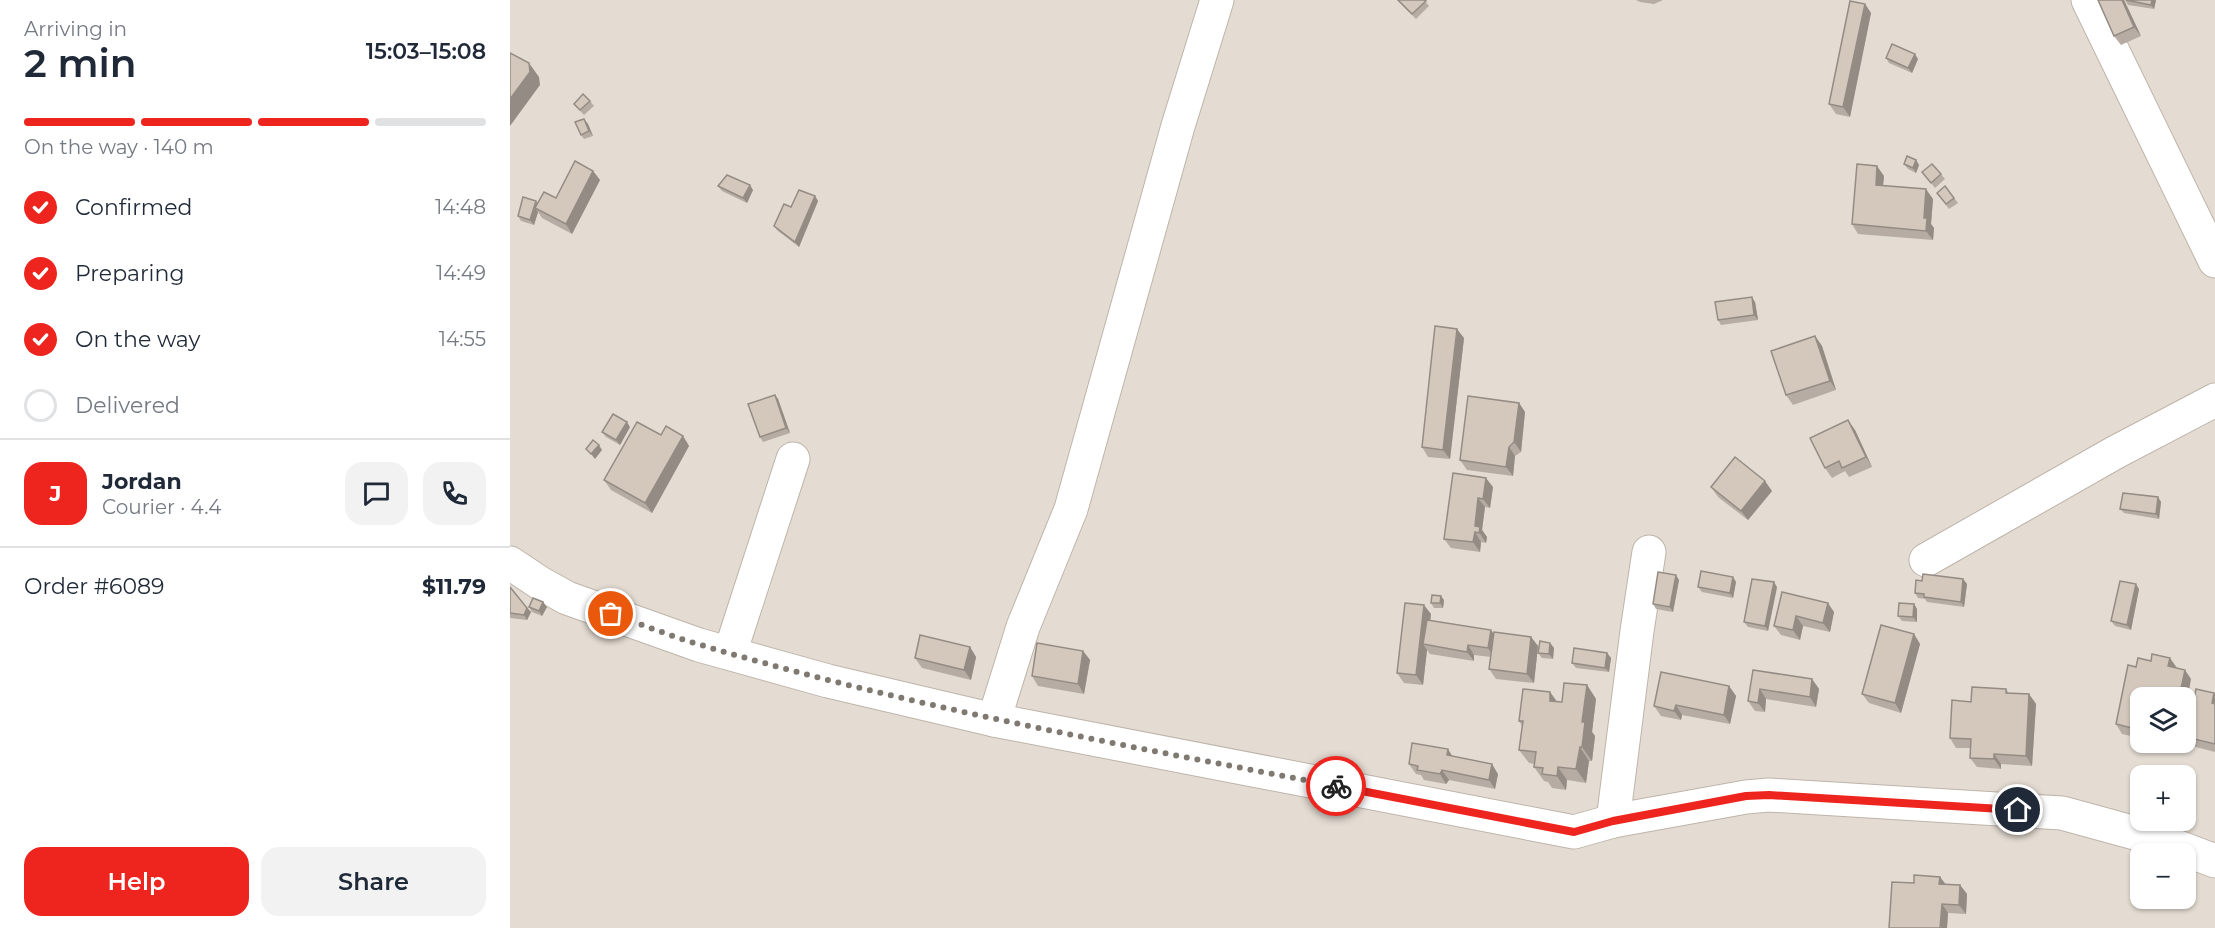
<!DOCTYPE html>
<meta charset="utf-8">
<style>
body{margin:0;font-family:Montserrat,sans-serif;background:#f2f2f3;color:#1f2937;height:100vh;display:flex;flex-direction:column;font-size:22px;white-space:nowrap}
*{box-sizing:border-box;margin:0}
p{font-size:20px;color:#747a83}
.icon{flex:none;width:33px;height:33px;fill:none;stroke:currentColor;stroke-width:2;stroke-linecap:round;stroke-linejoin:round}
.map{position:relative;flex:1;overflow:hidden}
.sheet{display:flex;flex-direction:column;background:#fff;width:510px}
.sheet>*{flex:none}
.buttons{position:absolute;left:1620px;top:687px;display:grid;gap:12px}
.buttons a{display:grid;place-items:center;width:66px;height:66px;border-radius:12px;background:#fff;box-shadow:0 2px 4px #0004;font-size:30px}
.pin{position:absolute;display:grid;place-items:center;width:51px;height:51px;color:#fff;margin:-26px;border:3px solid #fff;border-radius:50%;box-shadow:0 2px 6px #0007}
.courier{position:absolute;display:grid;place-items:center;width:60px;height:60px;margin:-30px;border:4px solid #ed251e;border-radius:50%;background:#fff;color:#222;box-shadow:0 2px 8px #0007}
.headline em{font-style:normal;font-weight:600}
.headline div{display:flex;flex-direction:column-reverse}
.headline{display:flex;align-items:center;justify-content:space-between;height:102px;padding:0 24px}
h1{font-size:39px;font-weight:600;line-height:45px}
.bar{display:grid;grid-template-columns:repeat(4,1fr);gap:9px 6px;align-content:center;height:72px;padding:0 24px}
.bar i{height:8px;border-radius:4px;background:#e0e1e3}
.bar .current{background:#ed251e}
.bar p{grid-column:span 4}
.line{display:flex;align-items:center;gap:15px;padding:0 24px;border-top:2px solid #e0e1e3}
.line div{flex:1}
.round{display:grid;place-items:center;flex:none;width:63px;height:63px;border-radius:18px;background:#f2f2f3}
ol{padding:0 24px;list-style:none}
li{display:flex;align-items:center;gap:18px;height:66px}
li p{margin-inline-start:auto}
li .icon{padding:6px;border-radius:50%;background:#ed251e;color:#fff;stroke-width:4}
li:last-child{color:#747a83}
li i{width:33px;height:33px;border:3px solid #e0e1e3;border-radius:50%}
.primary-button{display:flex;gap:12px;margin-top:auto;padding:12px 24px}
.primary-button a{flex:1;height:69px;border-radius:18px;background:#ed251e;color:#fff;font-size:24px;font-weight:600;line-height:69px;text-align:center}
.primary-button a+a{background:#f2f2f3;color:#1f2937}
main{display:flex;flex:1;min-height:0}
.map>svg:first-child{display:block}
.residential{fill:#e4dcd2;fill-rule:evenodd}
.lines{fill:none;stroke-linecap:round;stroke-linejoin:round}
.minor-casing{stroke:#beb4aa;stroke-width:35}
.minor{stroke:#fff;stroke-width:33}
.wall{fill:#b6aca3}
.shaded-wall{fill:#948c84}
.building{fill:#d4c8bd;stroke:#948c84;stroke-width:1.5}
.done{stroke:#7f7971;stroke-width:6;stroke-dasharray:0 10.8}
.route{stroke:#ed251e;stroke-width:8}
</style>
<main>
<section class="sheet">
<div class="headline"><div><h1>2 min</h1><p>Arriving in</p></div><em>15:03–15:08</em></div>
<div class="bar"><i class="current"></i><i class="current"></i><i class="current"></i><i></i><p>On the way · 140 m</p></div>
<ol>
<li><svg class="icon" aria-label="check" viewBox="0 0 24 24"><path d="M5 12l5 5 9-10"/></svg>Confirmed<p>14:48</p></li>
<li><svg class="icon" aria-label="check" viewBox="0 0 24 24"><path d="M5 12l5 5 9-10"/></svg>Preparing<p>14:49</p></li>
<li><svg class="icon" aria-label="check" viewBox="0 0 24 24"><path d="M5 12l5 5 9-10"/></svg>On the way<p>14:55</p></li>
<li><i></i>Delivered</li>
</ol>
<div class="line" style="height:108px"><b class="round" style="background:#ed251e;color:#fff">J</b><div><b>Jordan</b><p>Courier · 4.4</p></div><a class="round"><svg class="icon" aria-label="chat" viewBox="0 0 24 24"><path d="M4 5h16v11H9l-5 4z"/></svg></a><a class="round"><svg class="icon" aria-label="phone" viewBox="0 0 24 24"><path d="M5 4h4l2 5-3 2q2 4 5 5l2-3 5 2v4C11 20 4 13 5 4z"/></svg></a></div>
<div class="line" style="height:78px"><div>Order #6089</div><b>$11.79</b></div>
<div class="primary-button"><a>Help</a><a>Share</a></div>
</section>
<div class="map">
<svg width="1705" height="928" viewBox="0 0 1705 928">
<rect width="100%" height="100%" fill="#f1ebe3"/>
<!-- residential -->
<path class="residential" d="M0,0H1705V928H0ZM1630,698H1676V742H1630ZM1630,776H1676V820H1630ZM1630,854H1676V898H1630Z"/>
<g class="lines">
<!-- minor casing -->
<g class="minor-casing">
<g id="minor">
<path d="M1578,0L1705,261"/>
<path d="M1416,560L1606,452L1705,400"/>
<path d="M0,563L30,583L57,598L189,645L318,681L484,720L1064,832L1103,821L1236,797L1259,795L1552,813L1647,839L1705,861"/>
<path d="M220,653L283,459"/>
<path d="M484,720L513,627L561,509L668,126L707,0"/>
<path d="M1103,821L1127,631L1139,552"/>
</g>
</g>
<!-- minor -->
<use href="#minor" class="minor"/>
</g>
<!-- wall -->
<g class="wall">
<path d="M887,0H914L919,6L906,19Z"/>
<path d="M1126,0H1153L1144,4L1130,2Z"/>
<path d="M1614,0L1631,36L1611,45L1604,36Z"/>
<path d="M1615,0H1646L1644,9L1618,5Z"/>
<path d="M1355,4L1361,13L1340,117L1326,114L1319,104Z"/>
<path d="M1376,58L1408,59L1402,73L1379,63Z"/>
<path d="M80,101L84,106L74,115L64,104Z"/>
<path d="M74,119L78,124L83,136L74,139L71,135Z"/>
<path d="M1406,160L1409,165L1406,173L1398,169L1394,164Z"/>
<path d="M83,171L90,180L62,234L32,218L28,212L24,225L11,221L8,216L46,198Z"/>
<path d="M1412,172L1431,174L1435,179L1425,188Z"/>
<path d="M1374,176L1373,186L1423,199L1421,224L1424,228L1423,240L1348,234L1342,224Z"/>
<path d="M208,186L243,190L237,203L212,191Z"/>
<path d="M1435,186L1448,203L1439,209L1427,193Z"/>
<path d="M305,196L308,201L289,247L268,231L264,226L281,207Z"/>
<path d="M1245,302L1248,320L1211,325L1208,320Z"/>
<path d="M1305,336L1312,346L1326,390L1283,405L1276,395Z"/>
<path d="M954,338L940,459L918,457L912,447Z"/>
<path d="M265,395L268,399L280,433L253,442L250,437Z"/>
<path d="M1009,403L1015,412L1011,452L1005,456L1003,476L957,470L950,460Z"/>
<path d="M120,427L110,445L96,437L92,432Z"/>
<path d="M1345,430L1362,467L1339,477L1335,471L1322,478L1315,468Z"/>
<path d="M151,435L173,436L179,446L142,513L101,490L94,480Z"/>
<path d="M943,473L983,487L980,508L975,507L972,530L977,537L976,543L971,542L970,552L941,548L934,539Z"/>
<path d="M1201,487L1262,491L1238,520L1208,497Z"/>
<path d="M1648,497L1651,502L1649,519L1614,513L1610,509Z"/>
<path d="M1223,577L1226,582L1223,598L1192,592L1188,587Z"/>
<path d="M1453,579L1457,584L1454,607L1417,602L1415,599L1408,598L1405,593L1412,581Z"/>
<path d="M1169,580L1163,612L1146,609L1143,604Z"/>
<path d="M0,587L21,612L17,620L0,618Z"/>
<path d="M1267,587L1258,631L1238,627L1234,622Z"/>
<path d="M1629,589L1621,630L1605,626L1601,621Z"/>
<path d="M1272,592L1324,612L1320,632L1293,626L1290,640L1271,635L1264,626Z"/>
<path d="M934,600L933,608H924L921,603Z"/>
<path d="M33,602L37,607L32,616L22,612L19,607Z"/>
<path d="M1404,604L1407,609V622L1392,621L1388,616Z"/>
<path d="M921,614L920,621L984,635L1021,637L1028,646L1024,683L986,679L979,669L981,657L964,655V661L920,654L917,650L913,685L894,683L887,673Z"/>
<path d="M1404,634L1410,644L1391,713L1359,703L1352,694Z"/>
<path d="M1040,643L1044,648L1043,659L1032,658L1028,653Z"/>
<path d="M460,647L466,657L461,680L412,668L405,658Z"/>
<path d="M573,651L580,660L574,694L528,686L522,676Z"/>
<path d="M1097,653L1101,658L1099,672L1066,668L1062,663Z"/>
<path d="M1626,667L1667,668L1681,679L1630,698V738L1612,734L1606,724Z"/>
<path d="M1243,670L1302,679L1309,689L1306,707L1256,699L1255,712L1245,711L1238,701Z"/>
<path d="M1077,685L1086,699L1082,732L1085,736L1082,761H1079L1076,783L1057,780L1056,790L1042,788L1038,782L1034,781L1024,767L1025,764L1019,763L1009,750L1012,726L1009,721L1040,692L1047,702H1052Z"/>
<path d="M1219,686L1226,696L1220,724L1172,715L1171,720L1151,716L1144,706Z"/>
<path d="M1496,689L1499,693L1519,694L1526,704L1522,766L1491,764V769L1467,767L1460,758L1461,748H1446L1440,738L1461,702Z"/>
<path d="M1704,693L1705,694V752L1682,746L1676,738V734Z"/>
<path d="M1652,742H1668V746Z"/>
<path d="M943,756L988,774L985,789L939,780L936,784L914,780L911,775L906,774L899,764Z"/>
<path d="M1430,877L1435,884L1450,885L1457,894L1456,914L1438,913L1437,928H1379L1404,883Z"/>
</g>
<!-- shaded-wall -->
<g class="shaded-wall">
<path d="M1612,0H1614L1631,36L1624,27Z"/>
<path d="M1642,0H1646L1644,9L1641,5Z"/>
<path d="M1355,4L1361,13L1340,117L1333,107Z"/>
<path d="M1405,54L1408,59L1402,73L1398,68Z"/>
<path d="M19,63L29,77L30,85L0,126V99Z"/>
<path d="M74,119L78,124L83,136L79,131Z"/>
<path d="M1406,160L1409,165L1406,173L1403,168Z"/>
<path d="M1367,166L1374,176L1372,195L1366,185Z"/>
<path d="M83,171L90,180L62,234L56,224Z"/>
<path d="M240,185L243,190L237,203L233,198Z"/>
<path d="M1416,189L1423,199L1421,224L1424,228L1423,240L1416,231L1414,218Z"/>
<path d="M305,196L308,201L289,247L285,242Z"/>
<path d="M26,201L29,206L25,208L28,212L24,225L20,220Z"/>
<path d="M1242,297L1245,302L1248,320L1244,315Z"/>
<path d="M947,329L954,338L940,459L933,450Z"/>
<path d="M1305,336L1312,346L1326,390L1320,381Z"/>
<path d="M265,395L268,399L280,433L276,428Z"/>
<path d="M1009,403L1015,412L1011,452L1004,442Z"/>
<path d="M1338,420L1345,430L1362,467L1356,457Z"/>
<path d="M117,422L120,427L110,445L106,440Z"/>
<path d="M173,436L179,446L142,513L135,503Z"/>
<path d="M89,445L92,450L85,459L81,454Z"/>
<path d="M999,447L1005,456L1003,476L996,467Z"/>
<path d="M976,478L983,487L980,508L973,499Z"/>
<path d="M1255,481L1262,491L1238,520L1231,511Z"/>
<path d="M1648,497L1651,502L1649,519L1646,514Z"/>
<path d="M968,498L975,507L972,530L977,537L976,543L965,526Z"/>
<path d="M965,532L971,542L970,552L963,542Z"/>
<path d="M1166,575L1169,580L1163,612L1160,607Z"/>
<path d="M1223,577L1226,582L1223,598L1220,593Z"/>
<path d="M1453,579L1457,584L1454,607L1451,602Z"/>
<path d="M1264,582L1267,587L1258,631L1255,626Z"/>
<path d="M1626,584L1629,589L1621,630L1617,625Z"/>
<path d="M931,596L934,600L933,608L930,603Z"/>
<path d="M33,602L37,607L32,616L29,611Z"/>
<path d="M1318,603L1324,612L1320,632L1313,623Z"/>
<path d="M1404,604L1407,609V622L1403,617Z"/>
<path d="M914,605L921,614L917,645L913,644L917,650L913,685L906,675Z"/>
<path d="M17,608L21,612L17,620L14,615Z"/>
<path d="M1286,616L1293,626L1290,640L1283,630Z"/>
<path d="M981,630L988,640L985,658L978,648Z"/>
<path d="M1404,634L1410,644L1391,713L1385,703Z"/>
<path d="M1021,637L1028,646L1024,683L1017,674Z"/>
<path d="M1040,643L1044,648L1043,659L1039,654Z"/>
<path d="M958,645L964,655V661L957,652Z"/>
<path d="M460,647L466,657L461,680L454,670Z"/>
<path d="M573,651L580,660L574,694L568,684Z"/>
<path d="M1097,653L1101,658L1099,672L1095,668Z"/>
<path d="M1660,658L1667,668L1665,676L1658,666Z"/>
<path d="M1675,670L1681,679L1676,708V698H1669Z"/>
<path d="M1302,679L1309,689L1306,707L1300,697Z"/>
<path d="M1077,685L1086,699L1082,732L1085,736L1082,761L1072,747V722Z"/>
<path d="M1219,686L1226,696L1220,724L1214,715Z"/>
<path d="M1250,689L1256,699L1255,712L1248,703Z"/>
<path d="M1040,692L1050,706L1040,701Z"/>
<path d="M1704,693L1705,694V708L1702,703Z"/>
<path d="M1519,694L1526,704L1522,766L1516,756Z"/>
<path d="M1166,705L1172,715L1171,720L1164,711Z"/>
<path d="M1070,747L1079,761L1076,783L1066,769Z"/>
<path d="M938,749L944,759L937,755Z"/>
<path d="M1484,754L1491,764V769L1484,759Z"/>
<path d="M982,764L988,774L985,789L979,780Z"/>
<path d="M1048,767L1057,780L1056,790L1047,776Z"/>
<path d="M932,770L939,780L936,784L930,774Z"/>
<path d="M1430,877L1437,886L1429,884Z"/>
<path d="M1450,885L1457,894L1456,914L1449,905Z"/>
<path d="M1432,904L1438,913L1437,928H1430Z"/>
</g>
<!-- building -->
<g class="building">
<path d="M888,0H914L916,1L902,14Z"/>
<path d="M1588,0H1612L1624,27L1604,36Z"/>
<path d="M1616,0H1642L1641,5Z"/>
<path d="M1340,1L1355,4L1333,107L1319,104Z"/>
<path d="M1382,44L1405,54L1398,68L1376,58Z"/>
<path d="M0,53L19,63L20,72L0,99Z"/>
<path d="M73,94L80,101L70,110L64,104Z"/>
<path d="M74,119L79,131L71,135L65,122Z"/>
<path d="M1397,156L1406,160L1403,168L1394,164Z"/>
<path d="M65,161L83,171L56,224L25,208L34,192L46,198Z"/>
<path d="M1347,164L1367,166L1366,185L1416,189L1414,218H1417L1416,231L1342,224Z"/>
<path d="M1422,164L1431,174L1421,183L1412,172Z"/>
<path d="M217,175L240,185L233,198L208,186Z"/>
<path d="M1435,186L1444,198L1436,204L1427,193Z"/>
<path d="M289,190L305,196L285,242L264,226L274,204L281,207Z"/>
<path d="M13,197L26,201L20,220L8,216Z"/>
<path d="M1242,297L1244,315L1208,320L1205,302Z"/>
<path d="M925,326L947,329L933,450L912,447Z"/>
<path d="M1305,336L1320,381L1276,395L1261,351Z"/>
<path d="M265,395L276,428L250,437L238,404Z"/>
<path d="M958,396L1009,403L1004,442L999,447L996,467L950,460Z"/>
<path d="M103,414L117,422L106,440L92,432Z"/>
<path d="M1338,420L1356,457L1332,468L1329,461L1315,468L1300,438Z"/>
<path d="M127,422L151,435L156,426L173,436L135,503L94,480Z"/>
<path d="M83,440L89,445L81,454L76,449Z"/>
<path d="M1225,457L1255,481L1231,511L1201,487Z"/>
<path d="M943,473L976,478L973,499L968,498L965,526L970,527L969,533L965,532L963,542L934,539Z"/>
<path d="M1613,493L1648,497L1646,514L1610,509Z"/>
<path d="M1191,571L1223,577L1220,593L1188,587Z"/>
<path d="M1148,572L1166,575L1160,607L1143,604Z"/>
<path d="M1413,574L1453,579L1451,602L1414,597V594L1405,593L1406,580L1412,581Z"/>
<path d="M1242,579L1264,582L1255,626L1234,622Z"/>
<path d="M1610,581L1626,584L1617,625L1601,621Z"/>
<path d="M0,587L17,608L14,615L0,613Z"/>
<path d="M1272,592L1318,603L1313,623L1286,616L1283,630L1264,626Z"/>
<path d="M922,595L931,596L930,603H921Z"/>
<path d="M23,598L33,602L29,611L19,607Z"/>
<path d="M895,603L914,605L906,675L887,673Z"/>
<path d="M1389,603L1404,604L1403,617L1388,616Z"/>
<path d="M917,620L981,630L978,648L958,645L957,652L913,644Z"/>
<path d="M1371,625L1404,634L1385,703L1352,694Z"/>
<path d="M984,632L1021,637L1017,674L979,669Z"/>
<path d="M410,635L460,647L454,670L405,658Z"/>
<path d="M1030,641L1040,643L1039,654L1028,653Z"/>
<path d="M527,643L573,651L568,684L522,676Z"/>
<path d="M1064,648L1097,653L1095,668L1062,663Z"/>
<path d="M1642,654L1660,658L1658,666L1675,670L1669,698H1630V730L1606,724L1618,665L1626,667L1628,658L1641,661Z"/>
<path d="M1243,670L1302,679L1300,697L1250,689L1248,703L1238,701Z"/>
<path d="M1151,672L1219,686L1214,715L1166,705L1164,711L1144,706Z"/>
<path d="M1054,683L1077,685L1072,722H1075L1072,747H1070L1066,769L1048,767L1047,776L1032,774L1033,768L1024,767L1026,752L1009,750L1013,721H1009L1013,689L1040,692V701L1052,702Z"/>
<path d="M1462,687L1496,689V693L1519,694L1516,756L1484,754V759L1460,758L1461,739L1440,738L1442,700L1461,702Z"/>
<path d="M1686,689L1704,693L1702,703L1705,704V744L1676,737Z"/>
<path d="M902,743L938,749L937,755L982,764L979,780L932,770L930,774L907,770L908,766L899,764Z"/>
<path d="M1404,875L1430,877L1429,884L1450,885L1449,905L1432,904L1430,928H1379L1382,882L1404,883Z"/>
</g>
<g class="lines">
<!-- done -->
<path class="done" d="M101,614C131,624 160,636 191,645C399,707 613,745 826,786"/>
<!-- route -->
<path class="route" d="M826,786L1064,832L1103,821L1236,796L1259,795L1508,810"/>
</g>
</svg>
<div class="buttons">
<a><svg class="icon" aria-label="layers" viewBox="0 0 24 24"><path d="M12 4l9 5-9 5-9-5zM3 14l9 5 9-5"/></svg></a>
<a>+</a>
<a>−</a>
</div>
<div class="pin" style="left:101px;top:614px;background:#ea580c"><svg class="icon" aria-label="bag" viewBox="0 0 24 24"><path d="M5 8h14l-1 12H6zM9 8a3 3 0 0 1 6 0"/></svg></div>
<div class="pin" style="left:1508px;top:810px;background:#1f2937"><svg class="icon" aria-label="home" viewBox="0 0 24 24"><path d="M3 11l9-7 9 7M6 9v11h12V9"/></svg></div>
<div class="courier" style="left:826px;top:786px"><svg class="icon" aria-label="bike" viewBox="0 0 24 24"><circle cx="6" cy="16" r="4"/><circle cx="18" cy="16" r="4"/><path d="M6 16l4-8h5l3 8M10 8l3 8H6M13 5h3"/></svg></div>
</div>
</main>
